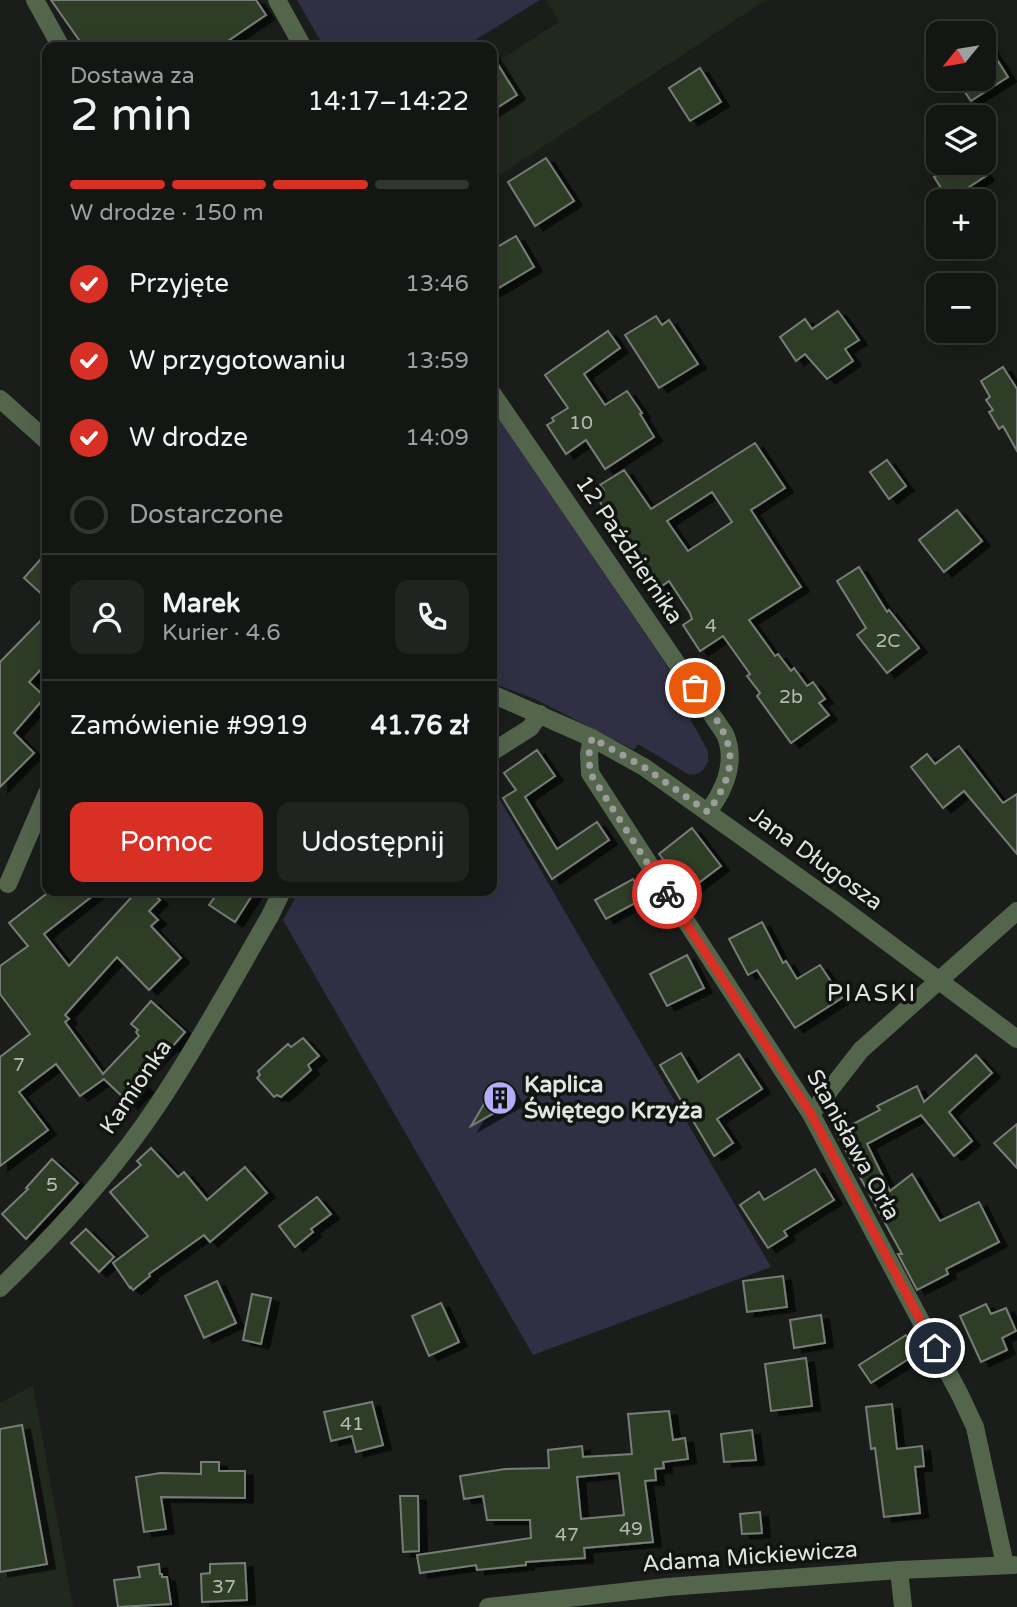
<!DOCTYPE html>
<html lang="pl">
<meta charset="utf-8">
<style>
body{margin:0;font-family:"Varela Round",sans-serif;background:#212321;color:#f1f3f6;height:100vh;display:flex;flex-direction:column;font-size:26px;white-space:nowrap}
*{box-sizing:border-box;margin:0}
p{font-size:23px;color:#9d9fa0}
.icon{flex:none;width:38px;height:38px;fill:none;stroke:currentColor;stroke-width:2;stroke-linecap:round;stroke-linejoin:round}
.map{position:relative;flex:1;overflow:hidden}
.sheet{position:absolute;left:42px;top:42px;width:455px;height:854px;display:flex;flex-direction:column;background:#141613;border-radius:14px;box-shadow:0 7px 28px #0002,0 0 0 2px #333533}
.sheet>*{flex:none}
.needle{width:46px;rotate:240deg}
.controls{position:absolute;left:926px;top:21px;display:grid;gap:14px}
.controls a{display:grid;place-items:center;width:70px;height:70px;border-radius:14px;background:#141613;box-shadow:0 7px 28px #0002,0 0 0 2px #333533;font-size:35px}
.pin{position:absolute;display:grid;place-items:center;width:60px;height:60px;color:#fff;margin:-30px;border:4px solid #fff;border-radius:50%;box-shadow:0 2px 7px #0007}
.courier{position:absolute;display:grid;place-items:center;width:70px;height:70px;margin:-35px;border:5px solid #d93025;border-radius:50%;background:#fff;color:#222;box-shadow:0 2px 9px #0007}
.summary em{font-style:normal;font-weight:600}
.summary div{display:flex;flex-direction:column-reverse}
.summary{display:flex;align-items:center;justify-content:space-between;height:119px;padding:0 28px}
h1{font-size:46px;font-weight:600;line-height:52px}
.bar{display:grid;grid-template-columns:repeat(4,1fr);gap:10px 7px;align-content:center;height:84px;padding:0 28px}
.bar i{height:9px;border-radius:5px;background:#333533}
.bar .active{background:#d93025}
.bar p{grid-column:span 4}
.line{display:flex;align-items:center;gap:18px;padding:0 28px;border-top:2px solid #333533}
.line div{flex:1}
.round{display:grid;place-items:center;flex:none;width:74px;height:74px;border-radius:14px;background:#212321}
ol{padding:0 28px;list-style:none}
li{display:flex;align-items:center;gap:21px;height:77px}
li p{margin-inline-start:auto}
li .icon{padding:7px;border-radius:50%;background:#d93025;color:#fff;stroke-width:4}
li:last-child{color:#9d9fa0}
li i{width:38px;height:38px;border:4px solid #333533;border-radius:50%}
.primary-button{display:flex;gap:14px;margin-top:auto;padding:14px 28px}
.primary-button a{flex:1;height:80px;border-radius:14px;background:#d93025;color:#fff;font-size:28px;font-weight:600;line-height:80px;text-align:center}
.primary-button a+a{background:#212321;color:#f1f3f6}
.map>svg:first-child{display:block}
.built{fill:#21281e}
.green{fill:#302f44}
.building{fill:#2e3e28;stroke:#797d78;stroke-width:2;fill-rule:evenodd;filter:url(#shadow)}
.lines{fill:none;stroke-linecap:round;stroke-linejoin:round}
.minor{stroke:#53664c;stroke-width:18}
.done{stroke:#9c9e9b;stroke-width:7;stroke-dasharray:0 12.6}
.route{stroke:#d93025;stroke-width:9}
.labels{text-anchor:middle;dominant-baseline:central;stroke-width:7;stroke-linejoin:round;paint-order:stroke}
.number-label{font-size:19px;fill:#b5bab3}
.street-label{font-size:23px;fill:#e2e4e1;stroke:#111410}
.poi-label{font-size:23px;font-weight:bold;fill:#e2e4e1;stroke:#111410;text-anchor:start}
.neighbourhood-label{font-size:24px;letter-spacing:2px;fill:#e2e4e1;stroke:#111410}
</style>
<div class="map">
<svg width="1017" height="1607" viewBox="0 0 1017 1607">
<defs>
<filter id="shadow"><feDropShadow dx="8" dy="4.5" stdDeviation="0" flood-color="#0009"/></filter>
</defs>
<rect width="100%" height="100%" fill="#1a1d19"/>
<!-- built -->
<g class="built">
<path d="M546,0H766L492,180V65L559,22Z"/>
<path d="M33,1386L73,1607H0V1403Z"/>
</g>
<!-- green -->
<g class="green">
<path d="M297,0H540L464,47H324Z"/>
<path d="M492,406L677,681L671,685L708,751V762C703,772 696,777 686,773L638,744L634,750L535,699L492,683Z"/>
<path d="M492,786L771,1267L533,1355L283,920L299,891H492Z"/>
</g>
<!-- building -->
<g class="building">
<path d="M51,0H256L266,15L219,47H84Z"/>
<path d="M984,39L1008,77L971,101L956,79H984Z"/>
<path d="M492,55L517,95L492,111Z"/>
<path d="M700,68L721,102L690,121L669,88Z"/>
<path d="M546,158L574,201L535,226L508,182Z"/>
<path d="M929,163H977L986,176L949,200L934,177L937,176Z"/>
<path d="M516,236L534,267L492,292V250Z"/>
<path d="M838,311L859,340L845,349L853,361L827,379L805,354L796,361L780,337L805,319L812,329Z"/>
<path d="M656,316L662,325L669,320L698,364L659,388L625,335Z"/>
<path d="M608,331L620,348L584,374L605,405L627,391L642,413L640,414L654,437L605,469L586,440L566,454L547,425L554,421L552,418L568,408L545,375Z"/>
<path d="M1003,367L1017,389V451L1003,426L999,429L989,412L993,410L986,400L990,397L981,381Z"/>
<path d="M755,443L785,488L751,510L801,587L749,620L775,656L778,654L791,671L794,668L807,686L813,682L825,699L819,703L829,715L791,743L757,696L760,693L747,676L750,674L723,636L700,651L683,625L692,619L690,613L669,581L658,589L596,496L604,490L600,485L624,470L651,509ZM712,492L732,522L688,551L667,521Z"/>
<path d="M887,460L906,486L889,499L870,472Z"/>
<path d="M957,510L982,541L944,572L919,540Z"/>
<path d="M47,552V599L24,578Z"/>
<path d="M859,567L887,612L889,610L919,648L887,673L857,635L866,628L837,581Z"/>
<path d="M47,614V663L29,682L45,697L14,733L34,753L0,787V662Z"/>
<path d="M959,746L1003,803L1017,794V854L964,791L943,808L911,767L927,754L935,764Z"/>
<path d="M537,750L555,776L525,797L557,849L597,822L609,840L552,879L503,798L516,790L504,773Z"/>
<path d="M692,828L721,866L688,891L659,854Z"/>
<path d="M633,879L644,898L606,919L595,900Z"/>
<path d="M50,891H99L44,934L69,966L137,891H150L160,900L149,911L158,920L151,926L181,958L149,990L117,957L65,1015L69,1019L65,1022L103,1074L139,1036L136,1032L138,1030L131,1024L151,1001L185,1032L172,1047L170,1045L137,1080L145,1088L130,1104L104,1079L80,1096L56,1064L19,1092L48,1130L0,1166V1057L30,1034L0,994V966L28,946L9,923Z"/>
<path d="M219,891H255L235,922L209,905Z"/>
<path d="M762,922L783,963L786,961L797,979L820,965L842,998L795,1028L757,970L748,975L729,939Z"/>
<path d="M687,955L704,988L667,1006L650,974Z"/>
<path d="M303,1038L319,1056L308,1065L311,1070L281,1097L277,1095L274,1097L257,1078L260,1075L258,1071L288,1044L291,1047Z"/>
<path d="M681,1053L698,1082L739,1054L762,1089L717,1119L733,1143L714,1156L660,1065Z"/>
<path d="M976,1055L992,1073L949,1112L972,1141L954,1156L921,1115L867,1144L890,1191L912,1174L940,1221L979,1202L999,1242L946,1269L948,1274L917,1290L898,1254H902L836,1133L880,1110L877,1106L917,1086L924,1102Z"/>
<path d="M506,1085L515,1101L471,1126L490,1094Z"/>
<path d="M1017,1124V1168L994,1143Z"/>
<path d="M151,1148L178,1177L184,1172L207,1200L245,1167L267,1193L210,1242L204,1235L149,1274L150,1276L133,1290L131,1287L130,1288L113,1263L148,1236L110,1192L141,1165L137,1161Z"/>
<path d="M52,1159L78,1183L26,1239L2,1214L28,1189L26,1188Z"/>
<path d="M815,1169L834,1200L784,1231L787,1236L768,1248L740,1205L759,1192L764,1200Z"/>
<path d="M317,1197L331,1214L311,1229L313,1232L295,1247L279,1226Z"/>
<path d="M86,1229L114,1257L99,1272L71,1243Z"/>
<path d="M783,1276L787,1307L747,1312L743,1281Z"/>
<path d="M217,1281L236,1323L204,1338L185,1296Z"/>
<path d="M252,1294L271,1298L261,1344L243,1340Z"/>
<path d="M441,1303L459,1342L429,1356L412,1316Z"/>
<path d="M986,1304L991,1314L1006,1308L1016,1331L1002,1338L1007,1350L981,1362L960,1316Z"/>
<path d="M821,1315L825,1343L794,1348L790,1320Z"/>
<path d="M906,1335L918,1353L871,1383L859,1365Z"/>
<path d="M806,1358L812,1406L771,1411L765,1364Z"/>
<path d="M372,1402L383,1445L356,1452L352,1436L331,1441L324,1412Z"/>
<path d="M892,1404L897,1449L922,1446L924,1466L915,1467L920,1513L884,1517L875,1448L871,1449L866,1407Z"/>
<path d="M669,1411L673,1440L685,1438L688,1459L663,1462L664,1468L655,1469L656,1480L645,1481L653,1542L584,1548L585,1558L526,1562V1565L477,1570L476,1565L420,1573L417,1555L531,1538L530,1520H487L483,1496L464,1499L460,1476L505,1469L549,1468L548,1450L582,1446L583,1457L632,1454L628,1414ZM619,1473L624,1515L581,1519L577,1477Z"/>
<path d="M22,1425L47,1564L0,1572V1429Z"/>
<path d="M752,1430L756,1460L724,1462L721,1434Z"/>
<path d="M201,1462H219V1471H245V1498L161,1497L166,1529L144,1532L136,1477L160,1473L201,1474Z"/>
<path d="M400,1496H418L419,1551L403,1552Z"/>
<path d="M760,1512L762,1533L742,1534L740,1514Z"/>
<path d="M245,1563L247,1600L202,1602L201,1574L210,1573V1564Z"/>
<path d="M159,1564L160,1574H162V1577H167L171,1604L118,1607L114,1580L140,1577L138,1567Z"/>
</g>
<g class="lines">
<!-- minor -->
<g class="minor">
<path d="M35,0L61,47"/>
<path d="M277,0L303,47"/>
<path d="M492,393L725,734C737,762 725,789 708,812"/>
<path d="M0,399L47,441"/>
<path d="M492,694L592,738L644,767L839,906L1017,1039"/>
<path d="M592,738L589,754L590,773L811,1114L960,1395L975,1427L1005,1565"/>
<path d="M492,752L530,728L540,714"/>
<path d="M8,884L47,793"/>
<path d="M811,1114L861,1050L1017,911"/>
<path d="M0,1288C58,1232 114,1171 159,1103C199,1043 234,978 270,916L282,891"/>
<path d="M899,1570L903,1607"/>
<path d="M488,1607L667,1587L899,1570L1014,1565"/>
</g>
</g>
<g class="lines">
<!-- done -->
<path class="done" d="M667,894L590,773L589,754L592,738L644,767L708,812C747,757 729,737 695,688"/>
<!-- route -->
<path class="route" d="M667,894L811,1114L935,1348"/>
</g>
<!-- icons -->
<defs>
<g id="building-disc" transform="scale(1.75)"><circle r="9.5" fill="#b3adf9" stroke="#111410"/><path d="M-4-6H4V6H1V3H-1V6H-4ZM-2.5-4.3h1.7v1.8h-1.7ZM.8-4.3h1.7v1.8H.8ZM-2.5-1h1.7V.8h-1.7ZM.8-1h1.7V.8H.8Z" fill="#111"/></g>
</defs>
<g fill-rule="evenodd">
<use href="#building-disc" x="500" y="1098"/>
</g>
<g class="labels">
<!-- number labels -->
<g class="number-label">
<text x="581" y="423">10</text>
<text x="711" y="626">4</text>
<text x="888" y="641">2C</text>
<text x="791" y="697">2b</text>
<text x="19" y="1065">7</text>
<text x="52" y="1185">5</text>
<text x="352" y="1424">41</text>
<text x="631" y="1529">49</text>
<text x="567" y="1535">47</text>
<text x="224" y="1587">37</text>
</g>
<!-- street labels -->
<g class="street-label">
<text transform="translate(629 550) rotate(56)">12 Października</text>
<text transform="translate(816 859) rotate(36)">Jana Długosza</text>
<text transform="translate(136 1087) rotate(-56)">Kamionka</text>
<text transform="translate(853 1145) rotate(61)">Stanisława Orła</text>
<text transform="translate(750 1557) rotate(-4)">Adama Mickiewicza</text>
</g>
<!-- poi labels -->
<g class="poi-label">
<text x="524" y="1085">Kaplica<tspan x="524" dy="26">Świętego Krzyża</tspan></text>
</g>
<!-- neighbourhood labels -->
<g class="neighbourhood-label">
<text x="872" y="993">PIASKI</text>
</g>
</g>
</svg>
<div class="controls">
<a><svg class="needle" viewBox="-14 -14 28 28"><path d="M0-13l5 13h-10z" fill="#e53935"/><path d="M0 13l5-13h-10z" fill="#9d9fa0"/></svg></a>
<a><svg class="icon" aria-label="layers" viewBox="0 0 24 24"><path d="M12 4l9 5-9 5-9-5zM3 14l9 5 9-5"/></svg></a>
<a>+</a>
<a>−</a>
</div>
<div class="pin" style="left:695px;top:688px;background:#ea580c"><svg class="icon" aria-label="bag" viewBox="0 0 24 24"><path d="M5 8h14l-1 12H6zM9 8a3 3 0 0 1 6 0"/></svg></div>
<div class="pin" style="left:935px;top:1348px;background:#1f2937"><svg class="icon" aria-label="home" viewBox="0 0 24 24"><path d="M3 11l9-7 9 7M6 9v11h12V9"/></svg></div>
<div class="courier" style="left:667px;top:894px"><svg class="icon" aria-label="bike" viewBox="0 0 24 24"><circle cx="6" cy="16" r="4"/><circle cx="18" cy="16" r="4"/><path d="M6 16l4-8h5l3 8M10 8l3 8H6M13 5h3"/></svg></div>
<section class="sheet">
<div class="summary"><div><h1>2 min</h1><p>Dostawa za</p></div><em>14:17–14:22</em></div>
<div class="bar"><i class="active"></i><i class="active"></i><i class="active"></i><i></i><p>W drodze · 150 m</p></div>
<ol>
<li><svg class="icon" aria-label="check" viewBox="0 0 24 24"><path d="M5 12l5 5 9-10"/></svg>Przyjęte<p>13:46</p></li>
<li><svg class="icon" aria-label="check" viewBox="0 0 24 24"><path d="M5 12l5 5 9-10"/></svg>W przygotowaniu<p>13:59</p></li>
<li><svg class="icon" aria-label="check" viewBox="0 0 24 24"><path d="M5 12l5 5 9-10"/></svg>W drodze<p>14:09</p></li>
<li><i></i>Dostarczone</li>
</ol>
<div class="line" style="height:126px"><a class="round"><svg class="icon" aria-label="person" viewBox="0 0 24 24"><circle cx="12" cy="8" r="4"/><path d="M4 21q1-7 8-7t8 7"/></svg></a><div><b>Marek</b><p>Kurier · 4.6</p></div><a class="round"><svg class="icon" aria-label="phone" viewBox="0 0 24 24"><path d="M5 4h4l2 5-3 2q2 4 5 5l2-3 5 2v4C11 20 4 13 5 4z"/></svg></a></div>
<div class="line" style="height:91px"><div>Zamówienie #9919</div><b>41.76 zł</b></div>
<div class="primary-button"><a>Pomoc</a><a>Udostępnij</a></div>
</section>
</div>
